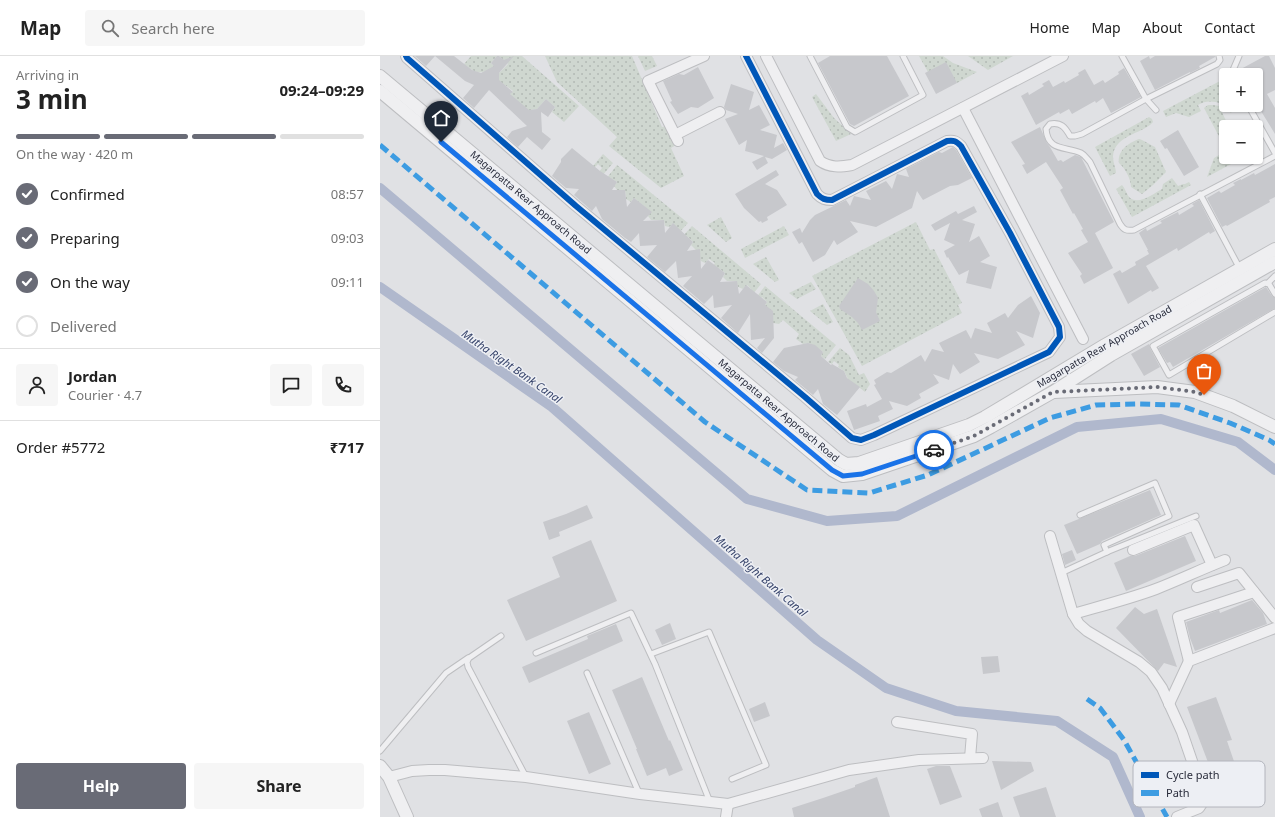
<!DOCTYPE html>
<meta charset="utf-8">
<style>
body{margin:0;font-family:"Noto Sans",sans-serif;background:#f6f6f6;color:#222;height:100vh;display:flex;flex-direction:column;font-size:15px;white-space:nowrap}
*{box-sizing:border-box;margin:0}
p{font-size:13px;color:#767676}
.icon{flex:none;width:22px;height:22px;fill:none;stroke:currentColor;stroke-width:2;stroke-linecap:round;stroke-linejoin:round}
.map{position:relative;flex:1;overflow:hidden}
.drawer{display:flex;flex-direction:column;background:#fff;width:380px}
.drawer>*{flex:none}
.fabs{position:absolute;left:839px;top:12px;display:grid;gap:8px}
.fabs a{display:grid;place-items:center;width:44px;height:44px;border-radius:4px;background:#fff;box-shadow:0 1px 3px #0004;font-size:20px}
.pin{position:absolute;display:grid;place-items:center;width:34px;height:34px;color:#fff;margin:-41px -17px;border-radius:50% 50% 50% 0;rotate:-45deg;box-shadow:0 0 4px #0007}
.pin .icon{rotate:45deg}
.courier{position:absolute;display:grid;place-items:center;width:40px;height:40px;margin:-20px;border:3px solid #1a73e8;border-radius:50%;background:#fff;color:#222;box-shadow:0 1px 5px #0007}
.head em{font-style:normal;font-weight:700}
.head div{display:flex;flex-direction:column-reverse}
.head{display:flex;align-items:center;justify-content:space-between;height:68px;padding:0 16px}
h1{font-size:26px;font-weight:700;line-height:30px}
.bar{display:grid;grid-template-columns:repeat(4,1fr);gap:6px 4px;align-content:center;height:48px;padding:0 16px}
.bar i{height:5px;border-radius:3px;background:#e0e0e0}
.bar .on{background:#696b76}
.bar p{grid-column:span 4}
.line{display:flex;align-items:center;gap:10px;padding:0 16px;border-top:1px solid #e0e0e0}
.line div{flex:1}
.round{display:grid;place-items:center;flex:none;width:42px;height:42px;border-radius:4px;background:#f6f6f6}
ol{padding:0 16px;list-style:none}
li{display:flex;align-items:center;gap:12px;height:44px}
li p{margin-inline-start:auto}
li .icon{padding:4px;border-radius:50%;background:#696b76;color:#fff;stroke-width:4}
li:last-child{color:#767676}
li i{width:22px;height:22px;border:2px solid #e0e0e0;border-radius:50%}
.button{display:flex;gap:8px;margin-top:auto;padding:8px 16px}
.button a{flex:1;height:46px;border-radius:4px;background:#696b76;color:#fff;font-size:16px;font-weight:700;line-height:46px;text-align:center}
.button a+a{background:#f6f6f6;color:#222}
header{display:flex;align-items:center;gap:24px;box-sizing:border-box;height:56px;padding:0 20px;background:#fff;border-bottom:1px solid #e0e0e0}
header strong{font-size:19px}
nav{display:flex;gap:22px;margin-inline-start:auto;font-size:14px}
.search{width:280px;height:36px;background:#f6f6f6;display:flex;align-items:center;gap:10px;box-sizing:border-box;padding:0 14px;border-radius:4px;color:#767676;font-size:15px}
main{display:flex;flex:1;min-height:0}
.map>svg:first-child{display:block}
.green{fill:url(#green-dots)}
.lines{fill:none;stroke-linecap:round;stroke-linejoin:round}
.canal{stroke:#b0b8cd;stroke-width:10}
.building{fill:#c7c8cc}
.service-casing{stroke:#bdbec1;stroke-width:7}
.minor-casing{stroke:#bdbec1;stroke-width:12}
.tertiary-casing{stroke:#bdbec1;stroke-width:14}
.service{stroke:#efeff1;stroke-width:5}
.minor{stroke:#efeff1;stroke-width:10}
.tertiary{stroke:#efeff1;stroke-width:12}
.quiet{stroke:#3d9ce2;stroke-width:5;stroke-dasharray:10 5;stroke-linecap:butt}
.cycleway-casing{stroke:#edeff4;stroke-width:8}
.cycleway{stroke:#0057b8;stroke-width:6}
.done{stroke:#696b76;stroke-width:4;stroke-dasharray:0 7.2}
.route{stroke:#1a73e8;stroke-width:5}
.labels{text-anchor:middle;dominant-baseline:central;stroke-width:3;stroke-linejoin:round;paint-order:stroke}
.street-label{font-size:10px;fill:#292c3b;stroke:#edeff4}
.water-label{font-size:11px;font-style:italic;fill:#37446b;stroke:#edeff4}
.key{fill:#edeff4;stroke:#b2b4bc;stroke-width:1}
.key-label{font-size:11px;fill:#292c3b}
</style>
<header>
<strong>Map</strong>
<div class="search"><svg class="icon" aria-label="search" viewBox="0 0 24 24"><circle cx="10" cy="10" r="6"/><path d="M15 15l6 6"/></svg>Search here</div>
<nav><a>Home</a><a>Map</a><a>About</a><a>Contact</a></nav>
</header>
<main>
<section class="drawer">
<div class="head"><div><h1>3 min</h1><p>Arriving in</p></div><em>09:24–09:29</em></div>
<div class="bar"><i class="on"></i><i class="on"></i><i class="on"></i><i></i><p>On the way · 420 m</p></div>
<ol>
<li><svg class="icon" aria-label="check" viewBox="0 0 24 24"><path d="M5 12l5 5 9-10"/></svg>Confirmed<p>08:57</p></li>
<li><svg class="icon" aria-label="check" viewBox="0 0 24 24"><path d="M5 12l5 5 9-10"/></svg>Preparing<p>09:03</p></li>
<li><svg class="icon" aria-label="check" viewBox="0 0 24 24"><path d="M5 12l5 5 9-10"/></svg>On the way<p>09:11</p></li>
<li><i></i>Delivered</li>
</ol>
<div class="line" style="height:72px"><a class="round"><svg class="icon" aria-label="person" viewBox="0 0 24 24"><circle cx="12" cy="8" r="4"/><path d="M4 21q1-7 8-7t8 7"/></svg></a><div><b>Jordan</b><p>Courier · 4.7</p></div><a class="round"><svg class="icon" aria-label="chat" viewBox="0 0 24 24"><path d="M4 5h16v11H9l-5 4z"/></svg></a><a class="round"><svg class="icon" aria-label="phone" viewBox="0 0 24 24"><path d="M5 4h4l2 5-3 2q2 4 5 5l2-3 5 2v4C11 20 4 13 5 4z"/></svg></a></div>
<div class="line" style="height:52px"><div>Order #5772</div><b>₹717</b></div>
<div class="button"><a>Help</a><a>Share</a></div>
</section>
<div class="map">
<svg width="895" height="761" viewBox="0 0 895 761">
<defs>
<pattern id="green-dots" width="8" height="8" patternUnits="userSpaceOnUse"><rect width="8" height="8" fill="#cfd7d0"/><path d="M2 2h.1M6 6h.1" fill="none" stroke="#b2b9b4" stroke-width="1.8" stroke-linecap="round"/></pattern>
</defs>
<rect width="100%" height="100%" fill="#e0e1e4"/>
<!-- green -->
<g class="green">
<path d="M91,0H117L111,7L115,11C100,18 97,19 84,8Z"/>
<path d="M119,0H142L199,50L184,66L172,56L175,51L166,43L157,53L143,55L130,38L133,35L125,29L119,31V17L128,8Z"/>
<path d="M165,0H252L282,71L286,70L296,89L291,92L304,120L281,132L229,90L237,81L177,26Z"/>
<path d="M258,0H272L277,10L265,15Z"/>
<path d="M539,0H563L573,7L597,16L577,27L548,16Z"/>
<path d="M588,0H633L608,14Z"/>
<path d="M840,25L846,36V49H853L856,54L850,57L851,54C841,46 829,42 818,49L821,55L809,61L796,57L786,61L783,55Z"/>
<path d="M436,38L454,62L471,78L456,85L432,41Z"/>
<path d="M828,49H834L839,50L849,71H846V84L843,88L824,52Z"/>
<path d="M769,61L772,63L773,66L770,69C756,79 734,81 733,101C733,107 736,112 736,117L730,120L715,91Z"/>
<path d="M759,83C764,84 770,89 775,91L786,116L773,129L762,138L751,131C751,123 745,112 739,107C737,95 748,87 759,83Z"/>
<path d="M846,95V101H864L827,121L834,102Z"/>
<path d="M223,98L233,107L222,120L218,117L222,112L218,108L215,111L213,110Z"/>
<path d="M237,109L308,167L298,178L293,168L289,171L285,170L284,164H271L268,160L271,156L254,142L251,146L246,143L245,134H237L234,130L237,126L232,123H226Z"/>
<path d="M792,122L798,130L803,128H805L809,126L811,129L752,161L736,133L742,129C745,132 746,137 749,141C758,150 773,138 782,133L783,128Z"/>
<path d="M341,161L352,182L346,186L327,169Z"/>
<path d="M536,166L550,194L554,193L582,247L578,249L582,257L482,310L432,220Z"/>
<path d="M312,170L381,228L369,243L371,233L367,229L363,233L358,231L356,225H347L343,221L345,217L340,213L332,211L335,207L329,203L325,207L321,205L316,194L311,189L313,186L308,181L306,184L302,181Z"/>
<path d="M404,170L409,179L365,202L361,193Z"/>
<path d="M386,201L399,224L395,226L373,208Z"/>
<path d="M431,226L436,233L417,243L409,237Z"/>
<path d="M385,230L456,289L445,303L441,300L443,296L438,292H435C432,287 429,287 423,288L416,283L419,278L403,264L399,268L393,267L385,249L387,246L382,241L376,248L373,246Z"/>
<path d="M443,248L453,266L447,269L430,255Z"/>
<path d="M460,292L469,299L479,319L484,317L490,328L485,336L475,328L469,325L464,315L458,311L459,309L454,305L452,308L448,306Z"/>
</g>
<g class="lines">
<!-- canal -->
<g class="canal">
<path d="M0,132L367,443L447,465L517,460L697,371L781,363L858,386L895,414"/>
<path d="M0,231L172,351L437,584L506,632L576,655L677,665L733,701L760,761"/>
</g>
</g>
<!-- building -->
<g class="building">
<path d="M35,0H74L92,14L101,17L114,10L111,7L117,0H119L124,4L134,0L119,17V24L133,36L130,38L149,54L157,53L166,43L175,51L168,61L161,56L162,76L171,83L162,94L147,81L138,91L127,81L132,75L147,70L109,34L94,52L83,42L94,29L85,25L55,0L46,10Z"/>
<path d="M450,0H507L529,40L474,70L470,68L438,7Z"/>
<path d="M769,0L770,3L775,0H835V1L819,10L820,12L810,17V16L775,34L760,5Z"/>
<path d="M885,0H889L895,12V34L887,38L895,52V78L876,47V19H862L859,14Z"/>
<path d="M566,6L577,27L556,38L545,17Z"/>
<path d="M318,11L334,42L318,52L311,51L298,58L290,46L292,45L283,25L299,18L304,19Z"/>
<path d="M744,12L761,41L731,57L723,42L716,47L715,45L692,58L689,53L680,58L679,56L656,69L641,40L648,36L649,39L664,30L662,28L669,24L673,31L684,25L685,27L699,19L698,17L705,13L714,29L723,24L725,27L739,18L738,16Z"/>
<path d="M351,28L374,36L369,54L379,49L390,69L380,74L397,79L394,92L403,87L407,94L392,103L385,101L388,107L377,114L372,106L384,100L365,95L367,84L359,89L345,63L358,58L346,54L344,51Z"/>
<path d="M660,71L667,87L670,91L678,105L681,104L683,106L695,99L701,101L734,166L715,177L733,212L704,228L700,220L702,218L688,197L708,186L701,174L703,173L694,157L693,158L680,134L683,132L666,106L647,118L642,109L645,108L631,86Z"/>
<path d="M798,74L819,111L804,120L787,92L785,93L780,85Z"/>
<path d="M573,91L576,94L592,122L578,129L570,130L543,144L537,135L532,152L496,171L470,165L478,176L457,189L454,184L445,199L433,206L422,186L419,188L412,176L420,172L422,177L430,164L435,159L466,144L470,150L474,140L491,144L486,135L506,125L512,133L517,118L529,121L526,113L559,96L562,97Z"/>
<path d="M192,92L220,115L237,126L232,134H245L247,151L254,142L272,156L263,165L284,164L285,177L293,167L313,186L307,195L320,193L321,213L328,204L345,217L340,226L357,225L359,238L366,229L387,246L385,249L393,255L394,282L382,297L377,292L385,282L371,284L370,258L358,277L341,262L352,249L334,252L333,239L324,248L303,230L312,220L298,222L296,205L285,216L267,201L277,189L260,190L259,177L251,186L245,182L222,163L216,150L212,155L194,139L199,133L186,132L172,120L181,106V103Z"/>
<path d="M895,108V141L889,144L890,146L847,170L846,169L842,171L827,142L839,135L841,137L855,129L853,127L861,123V124L874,117L875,119Z"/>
<path d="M396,114L399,119L385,128L397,134L407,149L387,161L388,164L382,167L381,165L379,166L364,152L355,138Z"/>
<path d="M819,144L835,175L830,178L829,176L798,195L797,192L766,210L779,232L772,236L771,234L748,248L733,218L740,214L742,217L756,209L755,206L769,198L767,194H768L759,177L766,172L767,175L782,167L780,165L798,156L799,159L814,150L812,148Z"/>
<path d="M594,150L597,156L582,164L595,168L589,186L599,180L610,200L600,206L617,211L611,233L586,227L589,214L579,219L568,201L567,202L564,195L575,189L564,184L570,167L555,175L551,169L576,155L578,158Z"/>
<path d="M478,222L488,228L494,235L498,242L496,256L500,265L482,274L478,267L472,261L460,253L459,250Z"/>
<path d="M886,231L892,240L895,242V252L793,311L790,306L787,307L778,292Z"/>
<path d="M651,240L660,257L653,282L636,275L645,289L618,303L594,297L600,306L580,318L573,308L569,324L553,318L559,327L539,338L541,342L527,350L509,345L513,353L498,360L500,365L474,374L467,355L486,348L487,351L502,343L494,329L496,328L494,324L507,316L511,317L541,299L545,306L552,293L564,296L559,287L586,274L591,283L595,272L612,277L607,267L625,257L628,262L638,249Z"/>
<path d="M428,287L435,289L443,296L441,300L451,309L452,308L464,315L467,322L480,331L457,359L443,348L438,333L433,339L415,324L418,321L404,315L393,306L404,292Z"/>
<path d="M769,288L770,292L780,311L764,320L751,298Z"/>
<path d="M770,434L781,459L722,485L720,488L697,498L684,469Z"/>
<path d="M207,449L213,462L179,476L180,480L169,484L163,466L186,458Z"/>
<path d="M805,480L816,505L746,535L734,507L750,500H755Z"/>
<path d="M211,484L237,545L146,585L127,544L180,521L172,501Z"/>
<path d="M692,494L696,504L685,509L682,498Z"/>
<path d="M872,544L883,557L887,568L815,595L810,582L806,566L839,554L840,557Z"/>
<path d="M755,551L764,558L777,553L797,611L784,607L778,615L736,572Z"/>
<path d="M290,567L296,583L282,589L275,574Z"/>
<path d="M236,568L243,585L149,627L142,611L208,583L207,580Z"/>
<path d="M618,600L620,616L603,618L601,601Z"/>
<path d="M262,621L289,685L290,684L303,714L289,720L286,712L267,720L256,693H257L232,634Z"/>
<path d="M836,641L852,684L847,685L857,714L834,722L807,651Z"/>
<path d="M385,646L390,660L374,666L369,653Z"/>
<path d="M209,656L231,708L209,718L187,665Z"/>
<path d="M612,705L651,706L654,715L621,734Z"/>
<path d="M556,710H570L582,741L560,749L547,713Z"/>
<path d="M497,721L510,761H414L412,752L443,742L475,731V729Z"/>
<path d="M666,731L676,761H640L633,741Z"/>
<path d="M618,746L623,761H602L599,753Z"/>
</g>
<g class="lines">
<!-- service casing -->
<g class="service-casing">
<g id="service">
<path d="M430,0L467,71L475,76L543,39L523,0"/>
<path d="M742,0L766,43L776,54"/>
<path d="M839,0L840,4L837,8L766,43L702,78L695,80H690C685,71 681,66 670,68L666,73C668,96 686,90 701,97C705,99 707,103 710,106L740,168C744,174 746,175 754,174L895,100"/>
<path d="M853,19V14L859,0"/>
<path d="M868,49L895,97"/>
<path d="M820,138L860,213"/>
<path d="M888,227L895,220"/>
<path d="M895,238L889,228L885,227L773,290L789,319L895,256"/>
<path d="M700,459L775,427L789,460L724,489L727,496"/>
<path d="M681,517L729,495L816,460"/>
<path d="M121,580L89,602L87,606L88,611L146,721"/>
<path d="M156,597L251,557L275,608L330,746"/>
<path d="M271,598L329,576L386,709L352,723"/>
<path d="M207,617L259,737"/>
<path d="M0,695L66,617L88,602"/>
</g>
</g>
<!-- minor casing -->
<g class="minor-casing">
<g id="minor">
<path d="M26,0L27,2L196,150L425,341L472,382L481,384L494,379L669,296L680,281L679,271L630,177L581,90C576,85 574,84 567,85L452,144C445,144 442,143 437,138L366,0"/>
<path d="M386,0L440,105C450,112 460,111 472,109L683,0"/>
<path d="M583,52L703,283"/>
<path d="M295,79L340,56"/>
<path d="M298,85L268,25L324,0"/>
<path d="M670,480L693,558L699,568L707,575L759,606L771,616L782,632L802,676L823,737V746L819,752L797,761"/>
<path d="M753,494L814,469L832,509"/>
<path d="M817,531L859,517L895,562"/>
<path d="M693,558C721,550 749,543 776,533C799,524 822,513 845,504"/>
<path d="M809,605L798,561L874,536"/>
<path d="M789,648L809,605L895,572"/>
<path d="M517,666L592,678L590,702"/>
<path d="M9,721L32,715L49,714H65L146,721L260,738L348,748L469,714L539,704L603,702"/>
<path d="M346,761L348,748"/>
</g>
</g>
<!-- tertiary casing -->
<g class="tertiary-casing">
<g id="tertiary">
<path d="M0,20L459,404L466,408L479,407L589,369L605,361L725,289L895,193"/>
<path d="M0,35L452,414L463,420L482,418L594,380L611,371L673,336L731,299L895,206"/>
<path d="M674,336L777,331L815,336L853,350L895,371"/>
<path d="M0,710L9,721L27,761"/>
</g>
</g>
<!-- service -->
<use href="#service" class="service"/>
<!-- minor -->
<use href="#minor" class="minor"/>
<!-- tertiary -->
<use href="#tertiary" class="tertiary"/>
<!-- quiet -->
<g class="quiet">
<path d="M0,89L325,366L427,434L489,437L548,419L670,362L716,349L758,348L799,349L850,367L889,384L895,388"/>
<path d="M707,643L720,652L744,684L787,761"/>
</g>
<!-- cycleway casing -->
<g class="cycleway-casing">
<path id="cycleway" d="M26,0L27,2L196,150L425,341L472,382L481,384L494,379L669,296L680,281L679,271L630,177L581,90C576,85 574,84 567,85L452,144C445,144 442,143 437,138L366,0"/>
</g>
<!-- cycleway -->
<use href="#cycleway" class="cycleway"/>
</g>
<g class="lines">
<!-- done -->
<path class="done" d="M554,394L594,380L673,336L778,331L815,336L824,339"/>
<!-- route -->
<path class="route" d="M61,86L452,414L463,420L482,418L554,394"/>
</g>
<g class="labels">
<!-- street labels -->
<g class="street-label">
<text transform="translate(151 146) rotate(40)">Magarpatta Rear Approach Road</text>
<text transform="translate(724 290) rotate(-30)">Magarpatta Rear Approach Road</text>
<text transform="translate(399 354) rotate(40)">Magarpatta Rear Approach Road</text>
</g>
<!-- water labels -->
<g class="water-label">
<text transform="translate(132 310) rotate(35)">Mutha Right Bank Canal</text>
<text transform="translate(381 519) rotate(41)">Mutha Right Bank Canal</text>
</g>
</g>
<!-- legend -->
<rect x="753" y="705" width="132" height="46" rx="6" class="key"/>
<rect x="761" y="716" width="18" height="6" fill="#0057b8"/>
<rect x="761" y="734" width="18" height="6" fill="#3d9ce2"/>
<g class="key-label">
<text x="786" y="723">Cycle path</text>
<text x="786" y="741">Path</text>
</g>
</svg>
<div class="fabs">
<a>+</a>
<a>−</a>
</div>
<div class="pin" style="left:824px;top:339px;background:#ea580c"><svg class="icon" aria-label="bag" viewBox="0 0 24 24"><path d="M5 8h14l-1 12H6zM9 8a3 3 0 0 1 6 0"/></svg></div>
<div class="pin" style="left:61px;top:86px;background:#1f2937"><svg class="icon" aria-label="home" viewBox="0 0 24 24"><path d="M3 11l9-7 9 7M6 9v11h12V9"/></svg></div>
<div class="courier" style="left:554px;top:394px"><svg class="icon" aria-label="car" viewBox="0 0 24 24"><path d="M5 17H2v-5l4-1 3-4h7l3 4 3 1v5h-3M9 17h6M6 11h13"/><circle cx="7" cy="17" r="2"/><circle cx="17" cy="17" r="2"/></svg></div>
</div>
</main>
